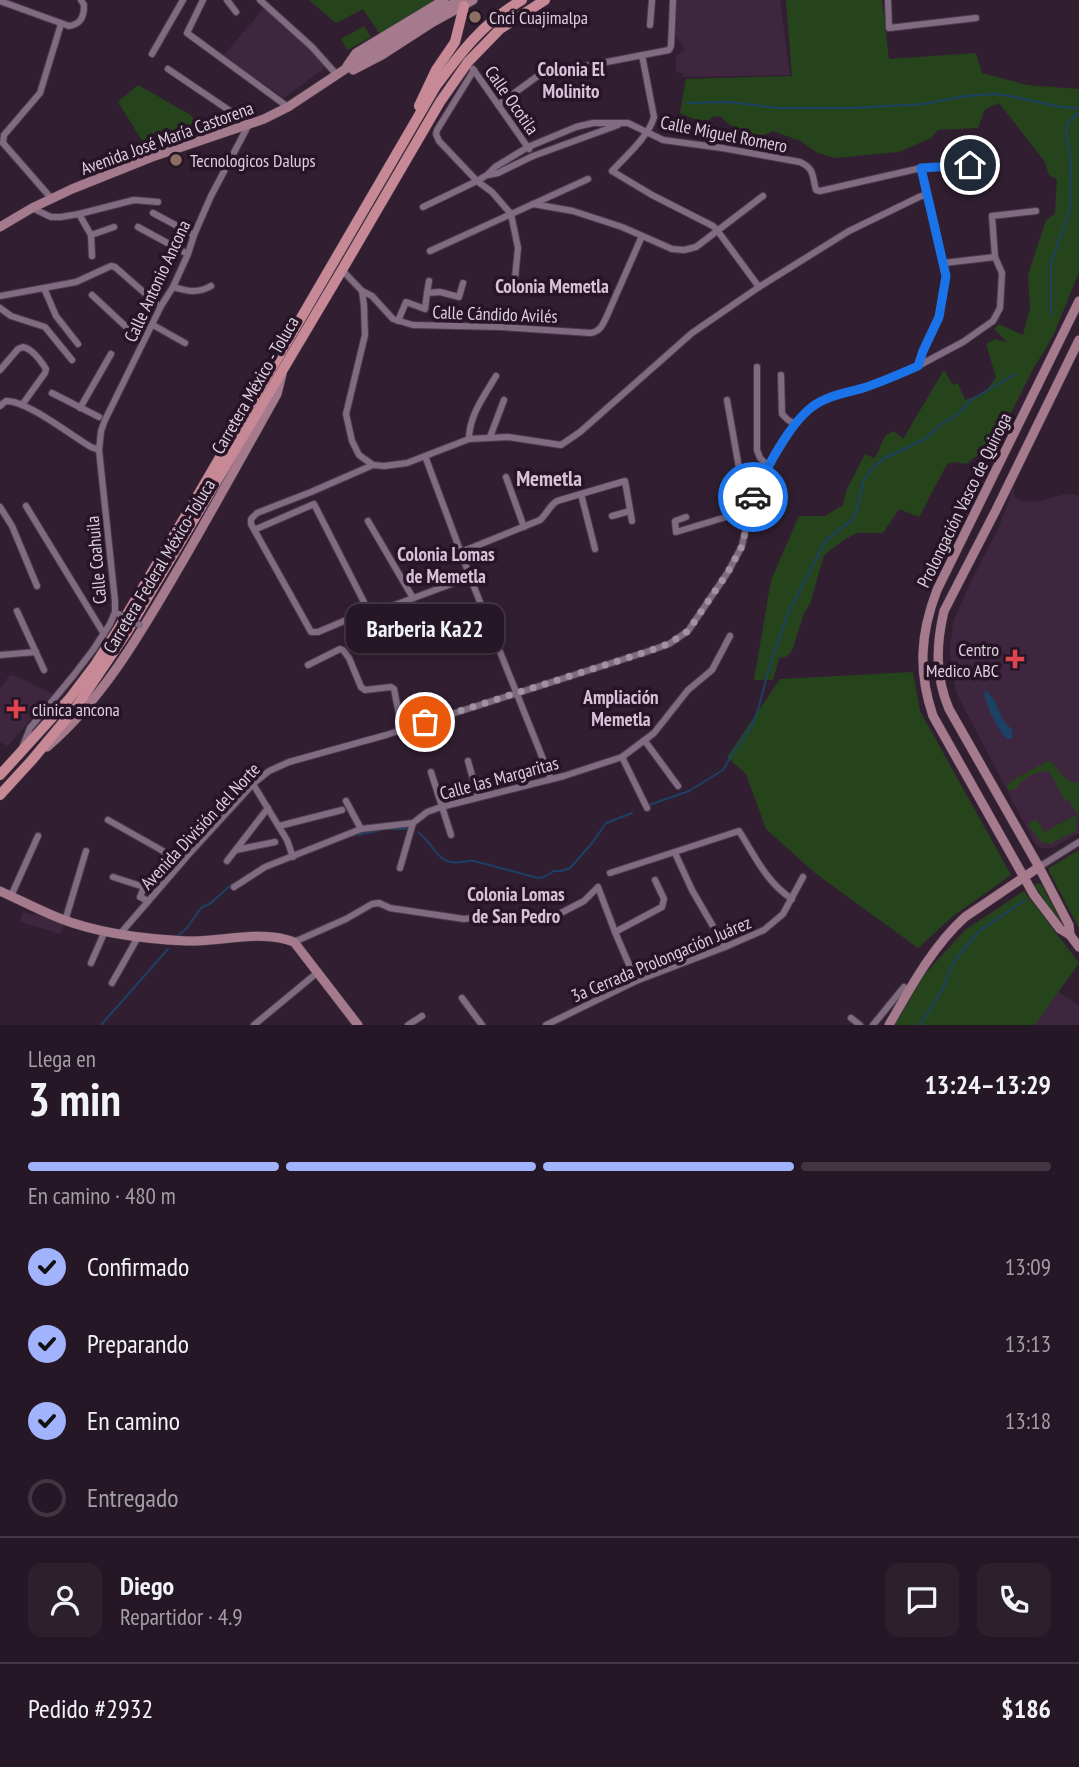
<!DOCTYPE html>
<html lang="es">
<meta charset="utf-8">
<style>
body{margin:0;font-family:"PT Sans Narrow",sans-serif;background:#2d202d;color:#f1f3f6;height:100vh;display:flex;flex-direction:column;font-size:26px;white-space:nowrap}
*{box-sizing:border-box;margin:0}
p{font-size:23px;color:#a39fa7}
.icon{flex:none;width:38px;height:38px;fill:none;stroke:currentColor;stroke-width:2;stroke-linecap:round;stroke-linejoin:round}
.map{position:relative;height:1025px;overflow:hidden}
.drawer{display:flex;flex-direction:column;background:#251725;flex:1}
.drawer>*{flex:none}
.pin{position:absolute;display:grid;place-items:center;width:60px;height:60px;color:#fff;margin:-30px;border:4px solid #fff;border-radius:50%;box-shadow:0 2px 7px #0007}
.courier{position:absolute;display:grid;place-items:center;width:70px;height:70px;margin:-35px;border:5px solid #1a73e8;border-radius:50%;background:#fff;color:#222;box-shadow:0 2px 9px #0007}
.bubble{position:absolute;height:49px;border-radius:14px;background:#251725;box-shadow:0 4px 10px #0003,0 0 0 2px #423642;font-size:23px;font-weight:700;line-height:49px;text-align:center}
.headline em{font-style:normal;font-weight:700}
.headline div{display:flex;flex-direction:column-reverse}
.headline{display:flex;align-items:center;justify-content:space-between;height:119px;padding:0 28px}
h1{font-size:46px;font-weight:700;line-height:52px}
.bar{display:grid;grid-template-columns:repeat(4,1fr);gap:10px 7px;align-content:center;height:84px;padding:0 28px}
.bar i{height:9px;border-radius:5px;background:#423642}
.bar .selected{background:#a1b3fd}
.bar p{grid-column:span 4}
.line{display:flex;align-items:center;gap:18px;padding:0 28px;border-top:2px solid #423642}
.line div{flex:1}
.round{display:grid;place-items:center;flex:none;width:74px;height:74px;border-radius:14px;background:#2d202d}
ol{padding:0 28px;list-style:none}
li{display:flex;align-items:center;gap:21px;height:77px}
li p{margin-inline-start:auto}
li .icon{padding:7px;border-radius:50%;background:#a1b3fd;color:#111;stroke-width:4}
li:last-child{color:#a39fa7}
li i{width:38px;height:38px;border:4px solid #423642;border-radius:50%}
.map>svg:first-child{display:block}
.built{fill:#3e273e}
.green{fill:#26441c}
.water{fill:#1c4165}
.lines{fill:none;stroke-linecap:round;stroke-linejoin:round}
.stream{stroke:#1c4165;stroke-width:2}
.street-casing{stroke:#4b3c4b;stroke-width:8}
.secondary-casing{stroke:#4b3c4b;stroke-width:10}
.primary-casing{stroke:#4b3c4b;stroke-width:11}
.street{stroke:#816b81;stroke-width:6}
.secondary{stroke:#a57a8c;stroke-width:9}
.primary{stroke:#c88996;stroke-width:10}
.street-bridge-casing{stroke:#4b3c4b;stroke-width:8;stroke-linecap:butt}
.street-bridge{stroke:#816b81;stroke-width:6}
.done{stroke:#a092a0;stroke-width:7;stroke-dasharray:0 12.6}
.route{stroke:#1a73e8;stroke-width:9}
.education-dot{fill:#8d6e63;stroke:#271527;stroke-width:2.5}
.health-dot{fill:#e0444e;stroke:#271527;stroke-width:2.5}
.labels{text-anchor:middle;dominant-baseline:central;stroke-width:7;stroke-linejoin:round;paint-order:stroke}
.poi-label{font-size:18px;fill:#dcd0dc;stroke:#271527;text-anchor:start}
.street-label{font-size:18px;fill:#dcd0dc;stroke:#271527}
.neighbourhood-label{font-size:19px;font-weight:bold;fill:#d8c0d7;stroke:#271527}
.quarter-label{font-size:21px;font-weight:bold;fill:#d8c0d7;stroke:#271527}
</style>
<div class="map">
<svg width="1079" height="1025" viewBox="0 0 1079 1025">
<rect width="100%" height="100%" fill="#311f31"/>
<!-- built -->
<g class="built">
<path d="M677,0H780L790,75L683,77V74L676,71V56L685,49L675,35Z"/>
<path d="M264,8L306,43L326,67L284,98L224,55Z"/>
<path d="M1014,486V497L1022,501L1036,502L1062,495L1073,494L1079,496V833L1052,848H1040L1034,842L957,694L951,669L950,649L953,622L971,581L999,527Z"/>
<path d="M13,675L53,694L38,711L32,708L28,714L33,717L8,746L0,742V689L9,676Z"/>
<path d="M23,912L65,921L61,934L20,922Z"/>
<path d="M1058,992L1079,1006V1025H1035Z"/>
</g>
<!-- green -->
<g class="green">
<path d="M309,0H440L381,36L363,9L336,23Z"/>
<path d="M786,0H882L889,59L976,53L982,73L1027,85L1079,89V272L1054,334L1031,373L997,441L966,464L956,462L947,464L919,517L899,509L883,533H857L844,540L824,555L810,604L804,613L792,651L786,657L779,658L773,680H754L771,580L799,516H825L843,505L846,491L865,454L874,458L877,454L885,436L894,431L903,439L944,370L953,385L958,383L965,400L985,393L996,377L986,344L995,339L1007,342L994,329L999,324L1023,335L1030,308L1028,275L1046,220L1055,214L1057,179L1049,175L1045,162L999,103L985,109L978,128L938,130L931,138L899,152L835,158L818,153L800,141L773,131L759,137L730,125L721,117L713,116L709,120H696L680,113L686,79L792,76Z"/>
<path d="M364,26L371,37L347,50L341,39Z"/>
<path d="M138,85L189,114L209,131L150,153L118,102Z"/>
<path d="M913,672L920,711L1011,875L953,916L918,948L815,873L766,829L746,774L727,757L780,679Z"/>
<path d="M1048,761L1052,762C1059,771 1065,782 1079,783V813L1077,814L1069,800L1065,801L1049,771C1037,771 1021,778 1016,789L1009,790L1007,788L1008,784L1013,780Z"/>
<path d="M1074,816L1077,818L1076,831L1050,844L1040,841L1028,824L1036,819L1045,832Z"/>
<path d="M1079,850V928L1049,871V868Z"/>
<path d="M1036,883L1041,884L1065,929H1064L1035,886Z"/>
<path d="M1024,891L1079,963L1035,1025H895L924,975L965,930Z"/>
</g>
<!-- water -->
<path class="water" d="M986,690L995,701L1003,720L1013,731L1012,739H1007C996,728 988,709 984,694Z"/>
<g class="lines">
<!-- stream -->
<g class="stream">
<path d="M687,103L728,102L778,108H852L924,104L966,96L995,94L1010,96L1060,107L1079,108"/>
<path d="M1051,315V263L1070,210L1071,162L1066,132L1068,123L1079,112"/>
<path d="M649,805L689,791L723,770L734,751L744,738L753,724L759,706L772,658L789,611L826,540L852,520L856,512L864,480L873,468L883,459L925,439L944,422L959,413L972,399L1016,374"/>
<path d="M390,829H408"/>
<path d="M418,832C430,840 437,860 451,862C459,864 467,860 474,861L538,878L544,877L554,871H561L570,868L593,842L606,823L632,813"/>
<path d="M358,835L381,830"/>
<path d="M179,935L187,928L201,908L211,903L232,884"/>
<path d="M101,1025L168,949"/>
<path d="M920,1025L943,988L953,963L978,932L1025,900"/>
</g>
<!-- street casing -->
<g class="street-casing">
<g id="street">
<path d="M203,0L187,33L288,107"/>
<path d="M227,0L236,12"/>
<path d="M260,0L312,47L337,75"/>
<path d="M888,0L889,28L976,18"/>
<path d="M0,1L69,26C81,24 84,17 84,5L81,0"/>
<path d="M650,25L652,0"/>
<path d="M152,54L183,0"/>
<path d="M642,55L654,117C649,136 626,156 612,171L652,195L713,226L717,230L759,287"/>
<path d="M473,69L529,149"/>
<path d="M474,70L437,130L436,134L439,141L477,181L492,192L511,214L518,248L514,288"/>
<path d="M498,105L539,75L669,50L671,46L673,0"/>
<path d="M488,175L498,173L533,156L618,125"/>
<path d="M51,198L3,143L4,135L40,93L61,24"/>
<path d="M533,204L573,211L622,227L672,249L684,250L696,247L763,196"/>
<path d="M423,207L477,181L487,175L495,167L528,147L576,127L593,123H628L663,140L722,148L800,162C815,169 812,176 816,190L820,191L921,168L970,165"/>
<path d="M32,208L51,217H61L79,214L134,200L158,202"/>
<path d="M153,213L194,235"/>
<path d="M79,214L91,235L92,256"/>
<path d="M138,227L184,252"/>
<path d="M91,235L114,227"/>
<path d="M430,251L588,179"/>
<path d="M944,263L995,257"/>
<path d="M342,270L362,291L364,306L365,335L346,414L352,441L359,455L373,465L384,466L407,463L469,439L508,437L561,445L580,432L692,333L759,287L849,231L919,197L927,194"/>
<path d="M173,287C187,291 197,294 211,286"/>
<path d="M44,288L56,316L78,344"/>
<path d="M362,291L372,296L393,319L413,325L501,327L591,333C600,331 602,326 606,318L642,236"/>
<path d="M427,293L429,281"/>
<path d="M92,295L137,337"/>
<path d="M0,296L76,282L111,266L115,267L156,303"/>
<path d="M0,308L11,316L45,327L72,360"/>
<path d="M398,321L406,302L425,309L427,293L440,292L459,297L463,283"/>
<path d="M153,325L185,343"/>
<path d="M918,366L923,351L939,317L946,276L921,168"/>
<path d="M757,367V450L760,458L768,466"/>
<path d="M0,370L18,349L23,347C33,349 41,361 46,369L45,373L22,405"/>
<path d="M781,375L782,414L788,420L795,424"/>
<path d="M52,393L99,417"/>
<path d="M727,400L739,468L742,513"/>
<path d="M0,406L6,401C26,400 72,436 91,447L99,450L115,601V612L110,624L93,650L73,676L30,728L22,748"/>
<path d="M80,408L111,354"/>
<path d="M490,437L504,400"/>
<path d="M469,439C469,416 484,396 496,376"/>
<path d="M99,450L101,431L105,420L161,306L173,287L188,254L194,235L211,196L248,126L239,117L168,69"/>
<path d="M425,456L470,577L551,779"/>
<path d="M506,477L524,527"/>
<path d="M581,494L595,549"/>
<path d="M26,506L104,634"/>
<path d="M0,507L12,526L37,586"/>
<path d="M612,516L630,511"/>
<path d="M686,517L675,521L676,532L743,512"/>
<path d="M368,521L413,598"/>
<path d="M254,530L314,504L366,606V610L363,613L318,632H311L310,630L251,524V519L257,513L311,492L373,465"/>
<path d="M461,552L540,520C547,514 549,506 557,501L625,481L632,521"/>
<path d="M384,609L470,577"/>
<path d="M17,611L44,670"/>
<path d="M0,655L36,652"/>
<path d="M308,665L340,649L343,650L349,658L361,687L365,690L391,687L394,689L402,730"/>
<path d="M645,741L678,786"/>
<path d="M622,757L647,808"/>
<path d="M468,761L478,797"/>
<path d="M431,772L451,835"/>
<path d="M253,784L287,840L293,857"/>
<path d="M346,801L361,829"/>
<path d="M108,820L163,851L180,864"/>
<path d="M279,826L342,810"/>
<path d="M236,850L275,842"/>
<path d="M675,853L692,890L725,947"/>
<path d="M227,861L268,808"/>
<path d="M1039,867L1079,842"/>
<path d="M400,868L413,823"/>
<path d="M610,873L739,831C755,856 766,882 792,899"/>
<path d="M113,877L144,887L140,897L148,901"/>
<path d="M234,887L265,867L361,829L413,823L427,812L441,807L564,776L622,757L654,733L688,690L712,670L730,636"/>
<path d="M11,896L38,836"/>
<path d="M65,921L86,851"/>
<path d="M615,932L662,907L664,899L655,880"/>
<path d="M120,934L189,854L253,784L269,771L289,762L386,735L646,652L669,644L688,631L728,572L742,546L752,500L768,466L795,424L812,406L831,397L865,388L918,366L963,342L993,321L1000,308L1002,273L995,257L992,216L1036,211"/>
<path d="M294,942L346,919L372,904L379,903L390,908L464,919L497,915L559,914L584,901L598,887L615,932L636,981"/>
<path d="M91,963L105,931"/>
<path d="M112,983L138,937"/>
<path d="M462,998L482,1025"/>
<path d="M851,1018L860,1025"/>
<path d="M254,1025L318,972"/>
<path d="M408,1025L422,1016"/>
<path d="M546,1025L636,981L725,947L764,930L783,914L803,877"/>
<path d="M873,1025L904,987"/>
</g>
</g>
<!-- secondary casing -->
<g class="secondary-casing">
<g id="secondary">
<path d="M347,66L356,53L444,0"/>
<path d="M353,70L382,55L433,22L473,0"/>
<path d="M0,227L32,208L72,189L152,157L264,119L288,107L362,58L459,0"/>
<path d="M1079,301L937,590C920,634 918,672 933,716L1034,895L1060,929L1070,935L1079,947"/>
<path d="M47,747C103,699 140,634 177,571C211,513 244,453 277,394L282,374"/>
<path d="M0,891C20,900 39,910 59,918C99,934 144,939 187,941C221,942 262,929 294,942L358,1025"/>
<path d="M1070,935L1069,925L1039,867L949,709C935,676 936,645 944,611L996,510L1079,340"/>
<path d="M889,1025C911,987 932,947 965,917L1039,867"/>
</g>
</g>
<!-- primary casing -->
<g class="primary-casing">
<g id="primary">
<path d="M419,106L436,70L455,42L464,6"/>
<path d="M0,775L70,698L95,665L117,631L198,495L436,86C462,51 483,23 522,0"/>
<path d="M0,795L32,760L77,706L127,632L342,270L440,102L468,62L500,29L545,0"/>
</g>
</g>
<!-- street -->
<use href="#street" class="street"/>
<!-- secondary -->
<use href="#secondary" class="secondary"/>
<!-- primary -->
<use href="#primary" class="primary"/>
<!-- street-bridge casing -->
<g class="street-bridge-casing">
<path id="street-bridge" d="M119,614L140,625"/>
</g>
<!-- street-bridge -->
<use href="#street-bridge" class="street-bridge"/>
</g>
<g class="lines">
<!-- done -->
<path class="done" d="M425,722L646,652L668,644L688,631L728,572L742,546L753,497"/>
<!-- route -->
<path class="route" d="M753,497C766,470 788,425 812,407C826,396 846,393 863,388C882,382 900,374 918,366L923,351L939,317L946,276L921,168L970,165"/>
</g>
<!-- markers -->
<g class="education-dot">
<circle cx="475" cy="17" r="7"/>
<circle cx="176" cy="160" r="7"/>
</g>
<g class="health-dot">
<path d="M1011.5 648.5h7v7h7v7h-7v7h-7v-7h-7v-7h7z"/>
<path d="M12.5 698.5h7v7h7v7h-7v7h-7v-7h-7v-7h7z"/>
</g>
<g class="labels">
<!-- poi labels -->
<g class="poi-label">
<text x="489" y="17">Cnci Cuajimalpa</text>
<text x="190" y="160">Tecnologicos Dalups</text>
<text x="999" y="649" text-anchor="end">Centro<tspan x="999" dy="21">Medico ABC</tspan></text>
<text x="32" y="709">clinica ancona</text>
</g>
<!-- street labels -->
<g class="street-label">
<text transform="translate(512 100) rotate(55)">Calle Ocotila</text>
<text transform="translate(724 134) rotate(11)">Calle Miguel Romero</text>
<text transform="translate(167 138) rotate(-20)">Avenida José María Castorena</text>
<text transform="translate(157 281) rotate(-65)">Calle Antonio Ancona</text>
<text transform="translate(495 314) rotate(2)">Calle Cándido Avilés</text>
<text transform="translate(255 385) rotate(-60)">Carretera México - Toluca</text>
<text transform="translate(964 500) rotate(-64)">Prolongación Vasco de Quiroga</text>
<text transform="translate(96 560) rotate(-95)">Calle Coahuila</text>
<text transform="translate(159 566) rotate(-59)">Carretera Federal México-Toluca</text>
<text transform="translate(499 778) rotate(-15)">Calle las Margaritas</text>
<text transform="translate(200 826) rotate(-47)">Avenida División del Norte</text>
<text transform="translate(661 959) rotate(-23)">3a Cerrada Prolongación Juárez</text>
</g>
<!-- neighbourhood labels -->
<g class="neighbourhood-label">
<text x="571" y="69">Colonia El<tspan x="571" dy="22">Molinito</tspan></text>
<text x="552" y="286">Colonia Memetla</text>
<text x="446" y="554">Colonia Lomas<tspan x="446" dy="22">de Memetla</tspan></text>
<text x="621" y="697">Ampliación<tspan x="621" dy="22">Memetla</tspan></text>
<text x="516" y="894">Colonia Lomas<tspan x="516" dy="22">de San Pedro</tspan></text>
</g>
<!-- quarter labels -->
<g class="quarter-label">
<text x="549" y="478">Memetla</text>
</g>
</g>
</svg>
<div class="pin" style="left:425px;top:722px;background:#ea580c"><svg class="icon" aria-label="bag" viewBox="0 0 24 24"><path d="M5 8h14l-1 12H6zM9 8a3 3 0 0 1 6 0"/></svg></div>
<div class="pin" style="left:970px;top:165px;background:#1f2937"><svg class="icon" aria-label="home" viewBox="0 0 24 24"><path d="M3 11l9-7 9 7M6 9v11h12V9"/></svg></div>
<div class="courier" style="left:753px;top:497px"><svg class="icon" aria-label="car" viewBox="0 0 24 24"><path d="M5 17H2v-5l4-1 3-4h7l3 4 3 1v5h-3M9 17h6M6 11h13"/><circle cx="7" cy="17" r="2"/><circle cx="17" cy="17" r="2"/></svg></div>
<div class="bubble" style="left:346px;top:604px;width:158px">Barberia Ka22</div>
</div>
<section class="drawer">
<div class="headline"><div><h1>3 min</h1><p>Llega en</p></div><em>13:24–13:29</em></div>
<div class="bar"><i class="selected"></i><i class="selected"></i><i class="selected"></i><i></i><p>En camino · 480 m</p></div>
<ol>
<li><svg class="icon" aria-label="check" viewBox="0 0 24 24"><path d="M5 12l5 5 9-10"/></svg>Confirmado<p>13:09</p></li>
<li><svg class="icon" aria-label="check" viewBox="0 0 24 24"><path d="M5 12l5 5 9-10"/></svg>Preparando<p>13:13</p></li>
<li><svg class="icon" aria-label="check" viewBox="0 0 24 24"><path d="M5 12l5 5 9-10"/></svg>En camino<p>13:18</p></li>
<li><i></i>Entregado</li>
</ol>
<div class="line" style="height:126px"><a class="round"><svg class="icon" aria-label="person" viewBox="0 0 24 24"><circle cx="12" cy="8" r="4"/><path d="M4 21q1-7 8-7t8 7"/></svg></a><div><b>Diego</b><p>Repartidor · 4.9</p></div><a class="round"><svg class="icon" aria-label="chat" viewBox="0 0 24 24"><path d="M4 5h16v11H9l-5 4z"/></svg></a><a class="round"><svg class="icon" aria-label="phone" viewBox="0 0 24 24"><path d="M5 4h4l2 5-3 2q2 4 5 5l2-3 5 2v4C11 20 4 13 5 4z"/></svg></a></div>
<div class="line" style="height:91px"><div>Pedido #2932</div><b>$186</b></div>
</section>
